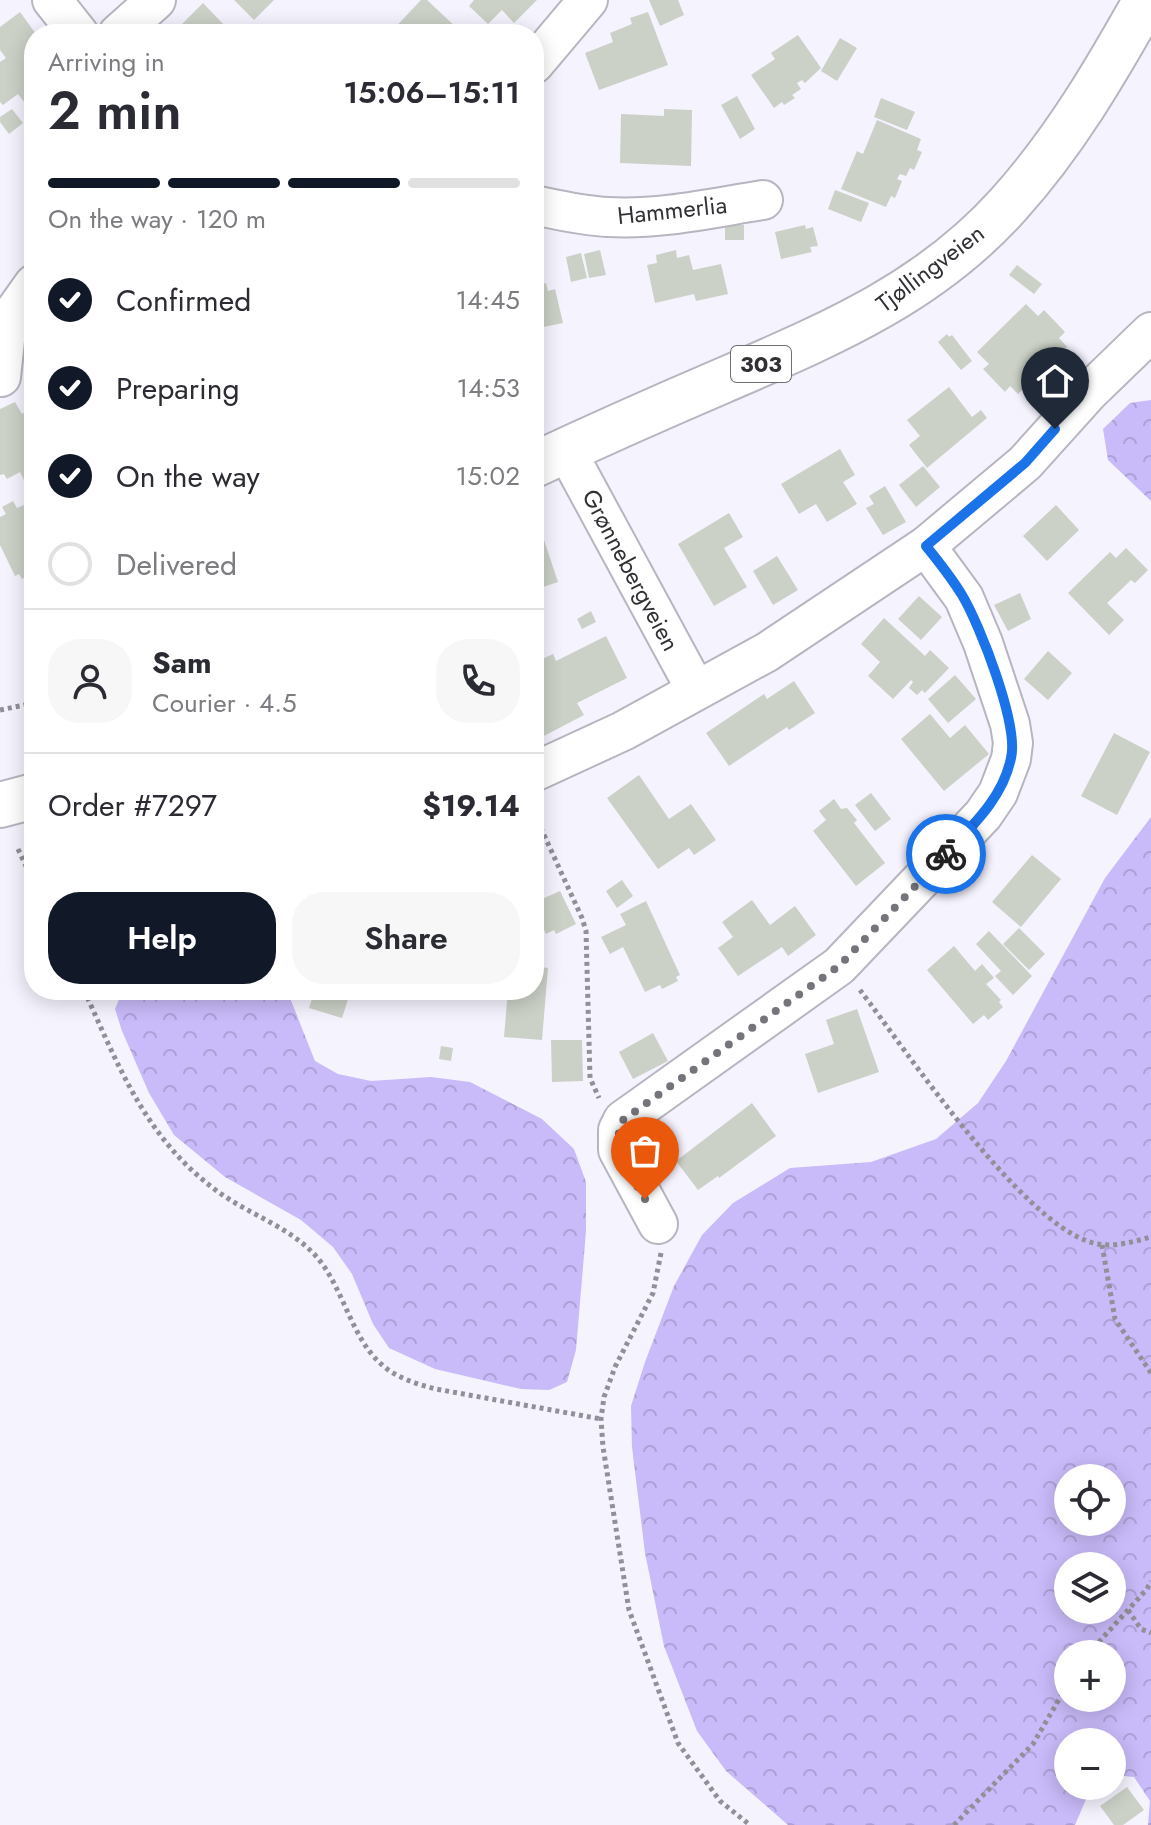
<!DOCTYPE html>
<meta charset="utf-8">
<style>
body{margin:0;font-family:Jost,sans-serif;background:#f7f7f7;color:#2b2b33;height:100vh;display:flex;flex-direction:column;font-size:30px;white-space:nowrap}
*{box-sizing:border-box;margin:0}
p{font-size:26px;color:#7c7c81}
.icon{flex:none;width:44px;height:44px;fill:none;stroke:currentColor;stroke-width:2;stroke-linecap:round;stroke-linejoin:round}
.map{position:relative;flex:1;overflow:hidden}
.sheet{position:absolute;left:24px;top:24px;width:520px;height:976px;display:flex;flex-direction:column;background:#fff;border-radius:32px;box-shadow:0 4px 20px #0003}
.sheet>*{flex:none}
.buttons{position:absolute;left:1054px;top:1464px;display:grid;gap:16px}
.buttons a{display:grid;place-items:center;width:72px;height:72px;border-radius:50%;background:#fff;box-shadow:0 4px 20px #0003;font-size:40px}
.pin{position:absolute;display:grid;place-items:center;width:68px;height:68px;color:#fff;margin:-82px -34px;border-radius:50% 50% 50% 0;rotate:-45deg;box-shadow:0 0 8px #0007}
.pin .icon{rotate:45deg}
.courier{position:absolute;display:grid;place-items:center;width:80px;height:80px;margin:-40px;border:6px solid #1a73e8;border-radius:50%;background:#fff;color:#222;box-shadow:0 2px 10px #0007}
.head em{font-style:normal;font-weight:600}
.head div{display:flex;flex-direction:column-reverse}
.head{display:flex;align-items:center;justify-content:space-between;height:136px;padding:0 24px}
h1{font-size:52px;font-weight:600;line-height:60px}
.bar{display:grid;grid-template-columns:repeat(4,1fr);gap:12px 8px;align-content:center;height:96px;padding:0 24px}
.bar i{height:10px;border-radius:6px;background:#e1e1e2}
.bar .current{background:#111827}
.bar p{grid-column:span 4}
.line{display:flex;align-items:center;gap:20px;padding:0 24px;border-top:2px solid #e1e1e2}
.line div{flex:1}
.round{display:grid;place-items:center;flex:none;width:84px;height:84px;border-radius:32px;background:#f7f7f7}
ol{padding:0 24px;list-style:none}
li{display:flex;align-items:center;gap:24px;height:88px}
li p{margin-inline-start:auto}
li .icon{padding:8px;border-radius:50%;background:#111827;color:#fff;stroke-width:4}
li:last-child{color:#7c7c81}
li i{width:44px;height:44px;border:4px solid #e1e1e2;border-radius:50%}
.primary-button{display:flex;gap:16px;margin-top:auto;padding:16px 24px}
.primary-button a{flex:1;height:92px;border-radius:32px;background:#111827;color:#fff;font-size:32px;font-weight:600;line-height:92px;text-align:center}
.primary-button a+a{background:#f7f7f7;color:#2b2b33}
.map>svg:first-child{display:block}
.forest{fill:url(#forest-crowns);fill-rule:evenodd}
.building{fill:#cbd1c7}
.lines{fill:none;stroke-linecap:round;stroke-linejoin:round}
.minor-casing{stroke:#b7b5bf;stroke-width:42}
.major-casing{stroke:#b7b5bf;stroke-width:48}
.path{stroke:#918f97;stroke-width:5;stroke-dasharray:4 4;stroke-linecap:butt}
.minor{stroke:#fff;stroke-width:38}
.major{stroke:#fff;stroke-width:44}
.done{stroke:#76747b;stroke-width:8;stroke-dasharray:0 14.4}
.route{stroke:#1a73e8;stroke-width:10}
.labels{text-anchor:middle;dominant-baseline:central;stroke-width:6;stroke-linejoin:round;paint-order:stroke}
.shield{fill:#fff;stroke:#6f6e72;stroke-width:2}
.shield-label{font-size:22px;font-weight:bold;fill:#313035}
.street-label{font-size:24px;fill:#313035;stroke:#fff}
</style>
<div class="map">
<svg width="1151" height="1825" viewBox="0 0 1151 1825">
<defs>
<pattern id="forest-crowns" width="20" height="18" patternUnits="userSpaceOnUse" patternTransform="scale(2)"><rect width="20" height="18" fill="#c9baf9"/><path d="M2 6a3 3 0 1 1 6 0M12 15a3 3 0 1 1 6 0" fill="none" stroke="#ada0d6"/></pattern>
</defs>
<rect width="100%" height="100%" fill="#f5f3fe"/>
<!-- forest -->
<g class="forest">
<path d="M1151,400V501L1108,460L1103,429L1130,403Z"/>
<path d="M1151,817V1825H1148L1150,1801L1134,1777L1112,1775V1742H1068V1786H1099L1087,1797L1075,1825H788L726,1771L697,1731L664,1646L645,1553L632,1447L631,1406L645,1362L674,1286L702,1235L733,1203L790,1168L871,1162L936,1139L978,1103L1006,1061L1105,878ZM1068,1478H1112V1522H1068ZM1112,1566V1610H1068V1566ZM1068,1654H1112V1698H1068Z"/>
<path d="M123,990H283L288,993L315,1061L338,1074L371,1081L431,1077L470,1082L542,1119L574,1149L586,1182V1231L576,1350L567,1382L549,1390L521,1389L435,1369L389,1348L373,1324L352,1274L333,1247L301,1220L225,1177L174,1135L149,1093L122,1031L115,1009Z"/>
</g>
<!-- building -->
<g class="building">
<path d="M234,0H274L254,20Z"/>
<path d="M421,0H427L459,30L455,34H389Z"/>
<path d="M474,0H537L514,23L502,10L488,24L469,6Z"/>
<path d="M649,0H678L684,15L660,26Z"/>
<path d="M203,3L227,28L221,34H190L181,25Z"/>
<path d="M20,12L36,34H34V42L29,45L34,52V115L18,94L3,105L0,102V62L6,58L0,50V27Z"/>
<path d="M648,12L668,65L599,90L585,53L613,42L610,33L632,24L630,18Z"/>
<path d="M798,35L821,68L805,83L802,80L797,83L801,89L792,95L795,98L784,105L782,102L774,108L751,75L775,59L771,53Z"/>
<path d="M840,38L857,48L837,81L821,71Z"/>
<path d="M737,96L755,129L740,139L721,105Z"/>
<path d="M881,98L915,112L907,130L874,117Z"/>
<path d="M12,109L23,123L9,134L0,122V117Z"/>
<path d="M664,109L692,110L691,166L620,163L621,114L664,116Z"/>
<path d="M877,120L921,139L917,150L922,152L914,170L910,168L906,176L900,174L897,179L902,181L895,198L891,196L886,207L841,189L857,151L863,154Z"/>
<path d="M835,190L869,203L861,222L828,209Z"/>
<rect x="725" y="225" width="19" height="15"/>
<path d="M805,225L806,229L813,227L818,246L810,247L812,252L781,259L775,232Z"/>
<path d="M600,250L606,275L589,278L584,254Z"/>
<path d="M676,250L677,258L689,255L693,270L721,264L728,294L696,301L694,294L655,303L647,265L657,263L656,255Z"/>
<path d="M581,253L587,278L571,282L566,257Z"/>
<path d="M1017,265L1042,284L1034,294L1009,275Z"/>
<path d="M546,283L548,291L555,289L563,323L534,329V286Z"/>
<path d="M1026,304L1038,316L1044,310L1065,332L1059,338L1067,347L1018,394L1010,386L1005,392L983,369L989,364L977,352Z"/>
<path d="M947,334L949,337L952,335L972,361L961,370L938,342Z"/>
<path d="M949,387L972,417L981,410L987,418L927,468L909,445L920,436L907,420Z"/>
<path d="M15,402L22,414L25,412L34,429V465L31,466L34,475L24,480L20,472L7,479L4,474L0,475V409Z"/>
<path d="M840,449L855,475L843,482L857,504L827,522L816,504L799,514L781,484Z"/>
<path d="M923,466L940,487L916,507L899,485Z"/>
<path d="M885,486L906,522L883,535L866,508L874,504L869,496Z"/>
<path d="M13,501L17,508L31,502L34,508V593L32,594L24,578L22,579L19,574L15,576L0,545V517L6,514L2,507Z"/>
<path d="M1056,505L1079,530L1047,561L1023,536Z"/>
<path d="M729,513L743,537L724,548L747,587L714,606L678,544Z"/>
<path d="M543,537L558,582L534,590V540Z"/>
<path d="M1126,548L1148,570L1135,583L1131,580L1107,603L1124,620L1109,635L1068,593L1110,552L1116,558Z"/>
<path d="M777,556L798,590L773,605L753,571Z"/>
<path d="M1020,593L1031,619L1008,631L994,605Z"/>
<path d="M919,596L942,617L921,640L898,619Z"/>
<path d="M591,611L596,622L582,629L577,619Z"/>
<path d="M884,618L925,656L930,650L949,668L925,693L922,690L917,695L909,688L913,682L911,680L893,699L868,676L880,662L861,644Z"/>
<path d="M606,636L627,678L577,703L584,715L542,737L534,721V663L553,654L556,661Z"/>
<path d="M1048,651L1072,673L1048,700L1024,679Z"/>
<path d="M955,675L976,699L948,723L928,699Z"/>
<path d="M794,681L815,713L789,730L787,727L729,766L706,733L764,694L767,699Z"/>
<path d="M930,714L950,738L965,725L989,754L944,791L901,739Z"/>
<path d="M1114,733L1150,752L1117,815L1081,796Z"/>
<path d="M639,775L669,819L691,804L716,840L694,855L689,848L658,869L607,798Z"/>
<path d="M871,793L891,819L875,831L855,805Z"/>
<path d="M834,799L841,809L847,808L857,820L854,823L885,863L856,886L813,831L826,820L819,811Z"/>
<path d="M1032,855L1061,879L1021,927L992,902Z"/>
<path d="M622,880L633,896L617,908L606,891Z"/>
<path d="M560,891L576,924L556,934L554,930L546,934L537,914L544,910L540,900Z"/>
<path d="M752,900L770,925L795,906L816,935L788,956L782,947L738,976L718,948L733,937L722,922Z"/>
<path d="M646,901L680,975L676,977L678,981L662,989L660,985L645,992L623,947L610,954L601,937L626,925L620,914Z"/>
<path d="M1019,928L1045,954L1029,970L1003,944Z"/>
<path d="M989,931L1032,976L1013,995L995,976L1001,971L976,944Z"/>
<path d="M954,946L975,971L982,964L994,978L986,984L1001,1000L999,1002L1003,1007L988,1020L984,1015L973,1024L927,970Z"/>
<path d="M534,966L548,968L542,1040L504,1037L508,990H534Z"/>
<path d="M315,990H351L342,1018L309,1008Z"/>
<path d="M857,1009L879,1072L818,1093L805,1054L834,1044L826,1020Z"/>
<path d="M653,1033L668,1061L633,1079L619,1052Z"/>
<path d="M551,1040H582L583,1081L552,1082Z"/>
<path d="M441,1046L453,1048L451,1061L439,1059Z"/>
<path d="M752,1103L776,1136L719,1178L718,1176L698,1190L676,1161Z"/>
<path d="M1127,1787L1144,1810L1123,1825H1114L1100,1806Z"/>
</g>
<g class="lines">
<!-- minor casing -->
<g class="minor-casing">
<g id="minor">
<path d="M52,0L79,34"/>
<path d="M118,34L156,0"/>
<path d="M534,64L588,0"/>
<path d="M534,205C558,210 583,216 608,217C660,220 712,208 763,200"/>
<path d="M1,377L7,322L34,284"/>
<path d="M566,450L696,690"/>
<path d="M534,772L623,731L767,652L926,546"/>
<path d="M658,1224L618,1150V1130L623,1120L839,966L983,815L998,793L1011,759L1013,743L1010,724L983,643L964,598L926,546L1025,463L1089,392L1151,332"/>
</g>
</g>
<!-- major casing -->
<g class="major-casing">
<g id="major">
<path d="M534,465C596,436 659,408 722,381C828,335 928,294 1008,205C1064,143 1105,73 1146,0"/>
<path d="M0,805L34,796"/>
</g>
</g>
<!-- path -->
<g class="path">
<path d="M0,710L34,703"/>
<path d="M534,813L582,918L586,931L590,1078L599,1098"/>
<path d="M18,849L34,883"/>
<path d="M84,990C119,1067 146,1139 217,1191C248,1214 288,1226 315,1255C346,1289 351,1345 390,1371C404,1380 420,1385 436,1389L601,1419"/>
<path d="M860,990C907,1052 1020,1220 1090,1242C1110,1249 1132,1242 1151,1237"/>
<path d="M1102,1245L1115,1319L1151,1373"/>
<path d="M661,1253L653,1293L615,1367L604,1397L601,1419L603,1447L629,1610L678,1743L720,1801L750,1825"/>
<path d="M1128,1610L1141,1629L1151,1633"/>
<path d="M1088,1654L1147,1589L1151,1581"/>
<path d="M954,1825L1033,1744L1068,1684"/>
</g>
<!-- minor -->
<use href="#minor" class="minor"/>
<!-- major -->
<use href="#major" class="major"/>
</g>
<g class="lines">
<!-- done -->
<path class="done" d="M645,1199C631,1174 609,1149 623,1120L839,966L946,854"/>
<!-- route -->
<path class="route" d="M946,854C972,826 1003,798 1011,758C1019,725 980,625 962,595C951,577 939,562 926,546L1025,463L1055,429"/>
</g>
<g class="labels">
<!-- shield labels -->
<rect class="shield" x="731" y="346" width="60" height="36" rx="6"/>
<g class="shield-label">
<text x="761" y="364">303</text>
</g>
<!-- street labels -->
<g class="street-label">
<text transform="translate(672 210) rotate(-6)">Hammerlia</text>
<text transform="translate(930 268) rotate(-37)">Tjøllingveien</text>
<text transform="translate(631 570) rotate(62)">Grønnebergveien</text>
</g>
</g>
</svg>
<div class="buttons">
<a><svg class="icon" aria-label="locate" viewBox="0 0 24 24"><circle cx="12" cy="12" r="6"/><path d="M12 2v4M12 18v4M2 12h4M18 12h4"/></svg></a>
<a><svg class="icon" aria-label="layers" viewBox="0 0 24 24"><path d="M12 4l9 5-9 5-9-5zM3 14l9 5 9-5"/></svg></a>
<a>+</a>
<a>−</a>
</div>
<div class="pin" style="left:645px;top:1199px;background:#ea580c"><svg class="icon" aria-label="bag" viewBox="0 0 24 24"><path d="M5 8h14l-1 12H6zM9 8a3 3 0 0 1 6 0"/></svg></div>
<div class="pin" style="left:1055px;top:429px;background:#1f2937"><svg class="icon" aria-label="home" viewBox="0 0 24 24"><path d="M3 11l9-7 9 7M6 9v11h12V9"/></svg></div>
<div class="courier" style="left:946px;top:854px"><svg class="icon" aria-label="bike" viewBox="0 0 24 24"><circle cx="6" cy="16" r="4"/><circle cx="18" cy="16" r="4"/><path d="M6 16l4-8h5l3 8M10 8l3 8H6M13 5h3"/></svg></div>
<section class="sheet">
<div class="head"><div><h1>2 min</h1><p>Arriving in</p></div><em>15:06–15:11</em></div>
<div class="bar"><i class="current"></i><i class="current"></i><i class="current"></i><i></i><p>On the way · 120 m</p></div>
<ol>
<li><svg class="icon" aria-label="check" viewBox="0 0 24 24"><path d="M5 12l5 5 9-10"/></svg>Confirmed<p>14:45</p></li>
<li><svg class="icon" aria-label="check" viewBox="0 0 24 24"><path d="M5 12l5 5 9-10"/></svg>Preparing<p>14:53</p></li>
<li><svg class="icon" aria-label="check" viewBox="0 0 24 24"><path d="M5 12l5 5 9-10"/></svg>On the way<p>15:02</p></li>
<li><i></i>Delivered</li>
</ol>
<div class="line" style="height:144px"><a class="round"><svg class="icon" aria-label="person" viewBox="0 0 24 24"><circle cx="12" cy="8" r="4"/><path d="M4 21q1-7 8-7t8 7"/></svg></a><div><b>Sam</b><p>Courier · 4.5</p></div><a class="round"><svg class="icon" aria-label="phone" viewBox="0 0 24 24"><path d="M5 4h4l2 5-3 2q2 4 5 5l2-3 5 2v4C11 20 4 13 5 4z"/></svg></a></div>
<div class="line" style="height:104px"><div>Order #7297</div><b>$19.14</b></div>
<div class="primary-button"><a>Help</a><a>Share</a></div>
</section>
</div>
